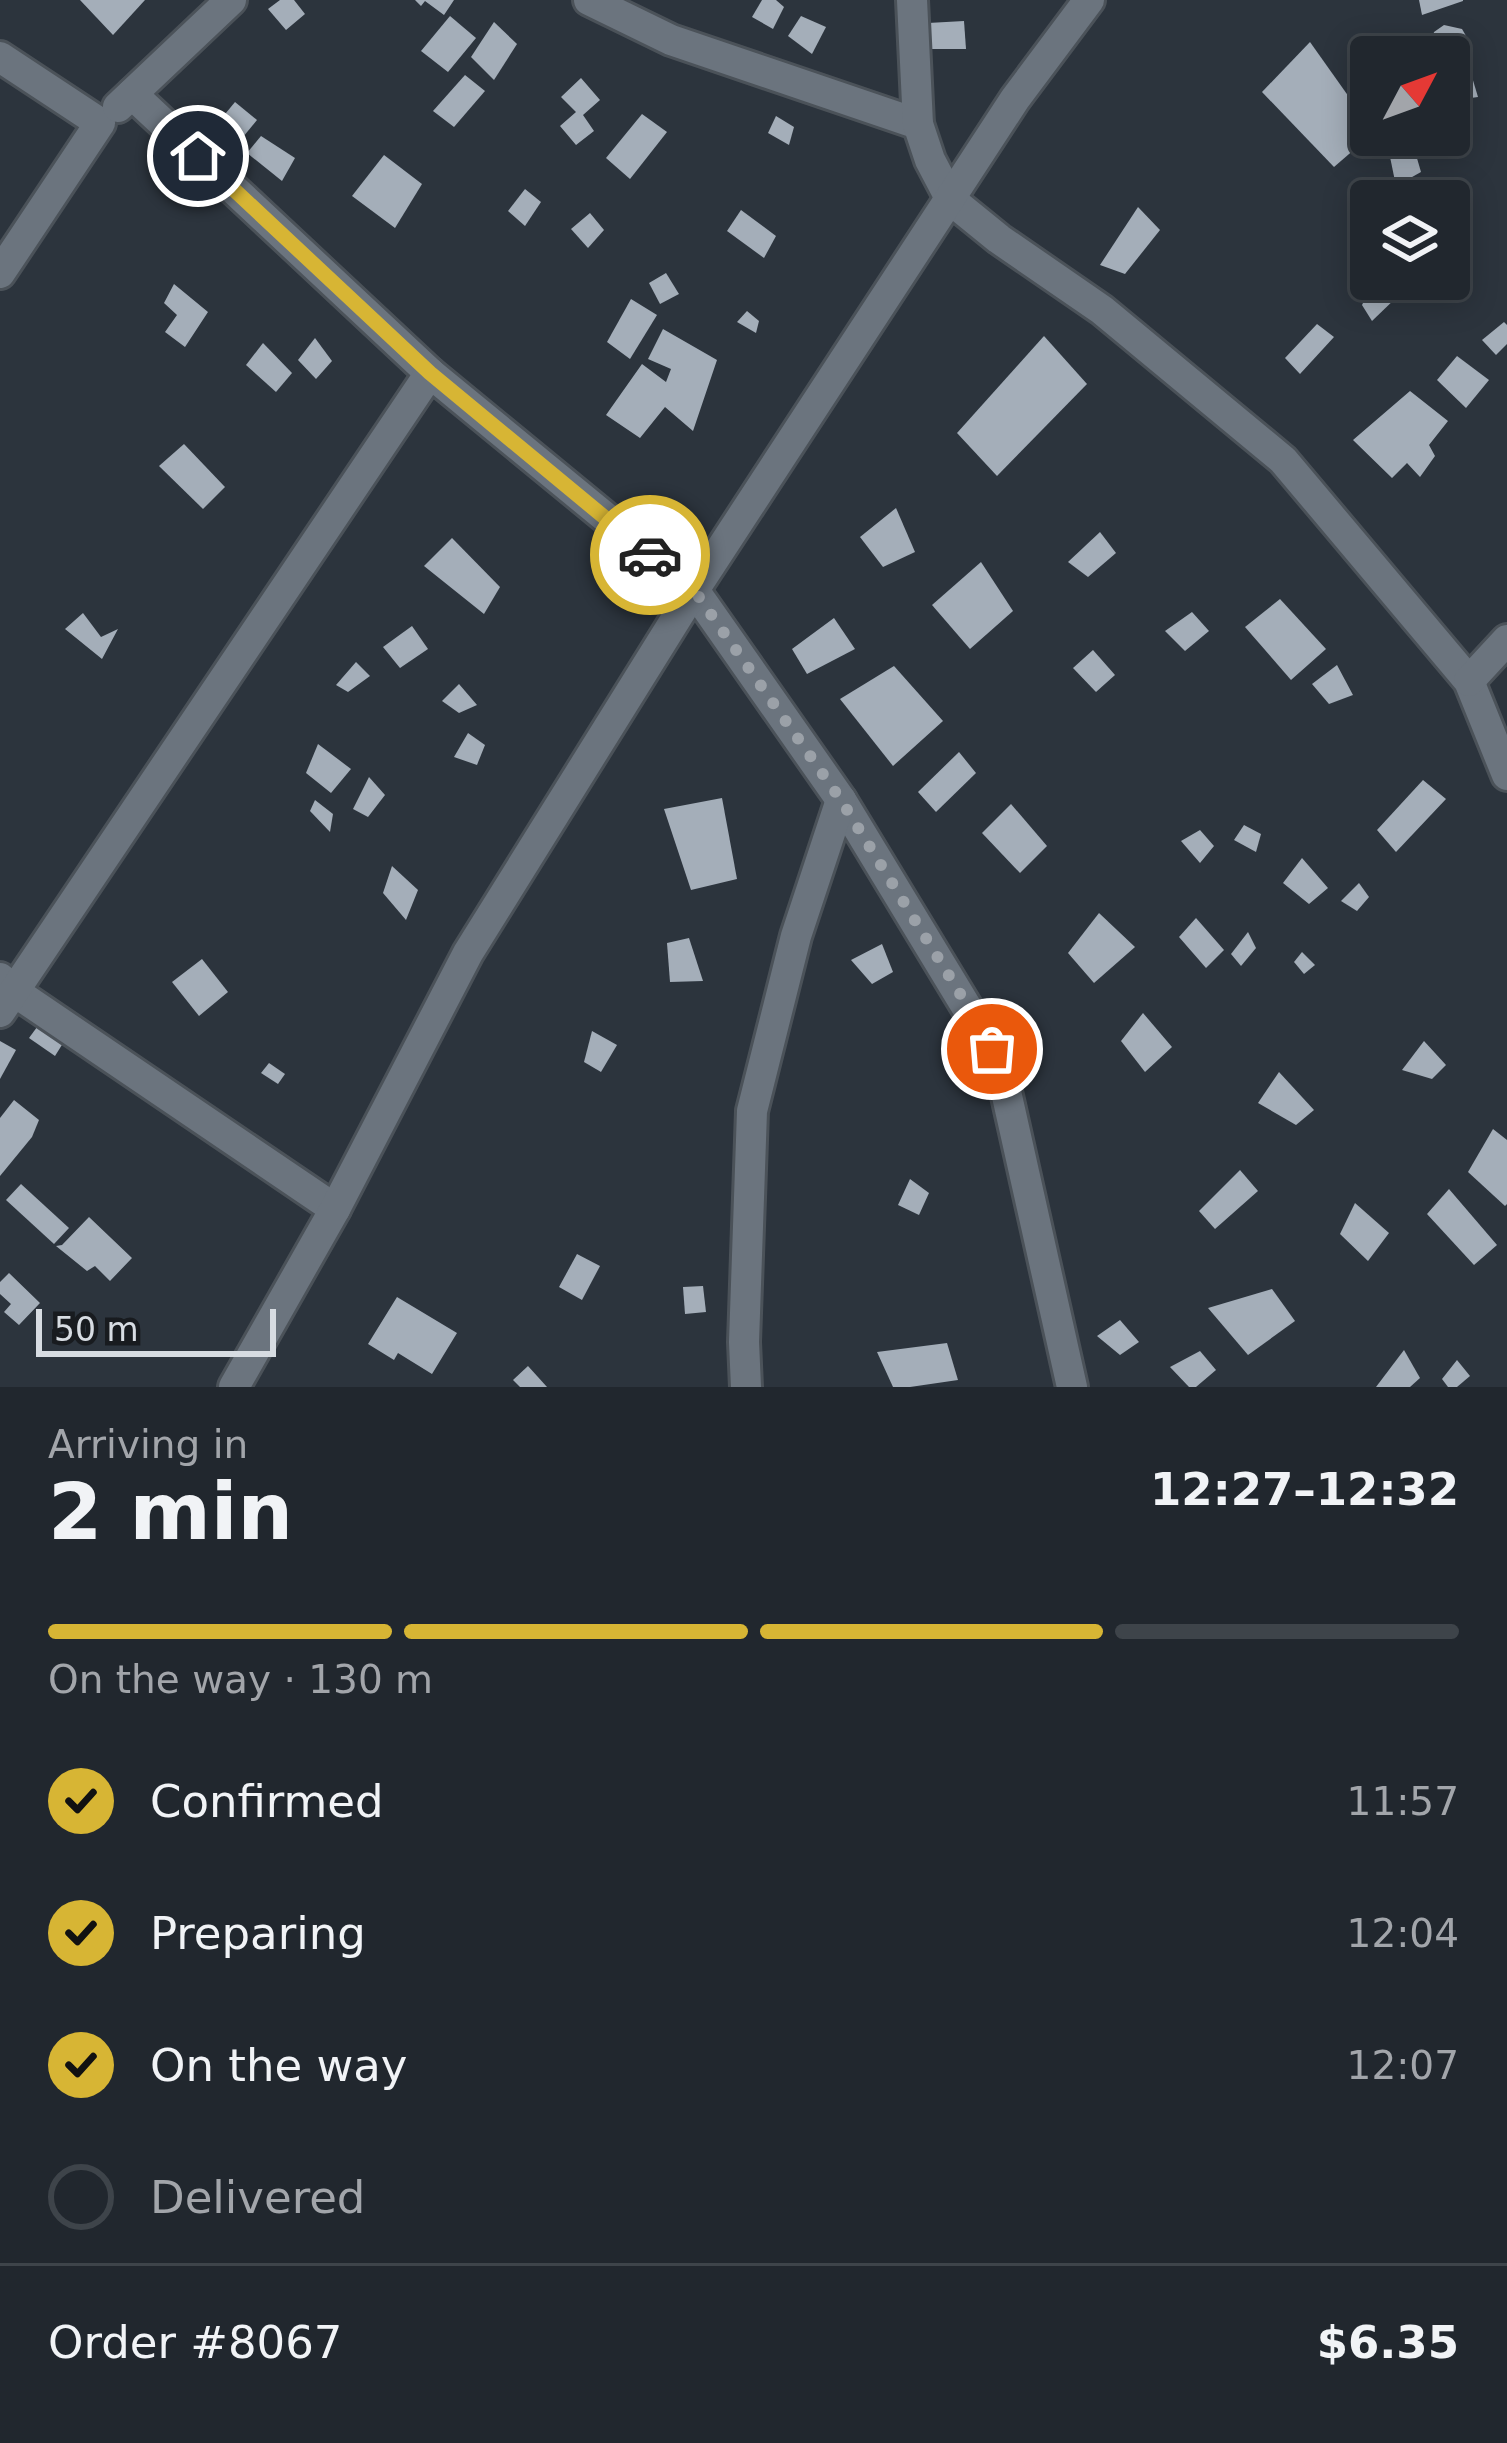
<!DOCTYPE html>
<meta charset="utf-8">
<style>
body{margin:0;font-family:"DejaVu Sans",sans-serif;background:#292f36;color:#f1f3f6;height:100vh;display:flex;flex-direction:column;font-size:45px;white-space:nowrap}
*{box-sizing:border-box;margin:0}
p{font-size:39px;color:#a2a5aa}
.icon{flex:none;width:66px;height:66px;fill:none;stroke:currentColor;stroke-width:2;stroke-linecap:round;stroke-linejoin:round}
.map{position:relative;height:1387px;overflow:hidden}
.sheet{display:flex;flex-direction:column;background:#21272e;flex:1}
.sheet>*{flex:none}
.needle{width:78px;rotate:49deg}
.buttons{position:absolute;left:1350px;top:36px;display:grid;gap:24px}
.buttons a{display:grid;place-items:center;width:120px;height:120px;border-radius:12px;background:#21272e;box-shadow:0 6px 30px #0003,0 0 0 3px #3e444a;font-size:60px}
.scale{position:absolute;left:36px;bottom:30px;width:240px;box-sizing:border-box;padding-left:12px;border:6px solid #d7dce2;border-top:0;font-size:33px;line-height:42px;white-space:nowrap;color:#d7dce2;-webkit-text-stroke:9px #181b1f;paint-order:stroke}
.pin{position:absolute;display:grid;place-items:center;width:102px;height:102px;color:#fff;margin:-51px;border:6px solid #fff;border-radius:50%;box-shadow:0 3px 12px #0007}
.courier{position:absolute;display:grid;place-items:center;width:120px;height:120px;margin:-60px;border:9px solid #d7b534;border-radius:50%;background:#fff;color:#222;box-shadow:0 3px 15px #0007}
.overview em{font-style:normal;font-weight:800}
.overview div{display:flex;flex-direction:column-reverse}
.overview{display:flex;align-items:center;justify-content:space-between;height:204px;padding:0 48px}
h1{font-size:78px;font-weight:800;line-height:90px}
.bar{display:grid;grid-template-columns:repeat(4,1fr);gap:18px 12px;align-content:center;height:144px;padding:0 48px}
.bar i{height:15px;border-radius:9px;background:#3e444a}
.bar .active{background:#d7b534}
.bar p{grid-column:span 4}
.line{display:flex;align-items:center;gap:30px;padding:0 48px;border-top:3px solid #3e444a}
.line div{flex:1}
ol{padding:0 48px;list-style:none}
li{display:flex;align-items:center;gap:36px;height:132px}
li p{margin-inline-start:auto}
li .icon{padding:12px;border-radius:50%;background:#d7b534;color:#111;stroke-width:4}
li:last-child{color:#a2a5aa}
li i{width:66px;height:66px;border:6px solid #3e444a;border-radius:50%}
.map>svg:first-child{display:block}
.building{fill:#a4aeb9}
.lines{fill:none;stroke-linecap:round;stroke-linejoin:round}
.minor-casing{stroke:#4b5259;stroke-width:36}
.minor{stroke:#6b747e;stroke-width:30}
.done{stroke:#9ba1a8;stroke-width:12;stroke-dasharray:0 21.6}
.route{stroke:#d7b534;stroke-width:15}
</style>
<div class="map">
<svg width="1507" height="1387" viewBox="0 0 1507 1387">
<rect width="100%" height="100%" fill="#2c343d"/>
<!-- building -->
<g class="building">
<path d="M80,0H145L113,35Z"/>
<path d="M280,0H294L305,14L286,30L268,9Z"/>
<path d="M415,0H454L444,15L425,1L421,6Z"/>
<path d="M762,0H776L784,7L773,29L752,17Z"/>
<path d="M1419,0H1463V1L1422,15Z"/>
<path d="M450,16L476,38L448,72L421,51Z"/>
<path d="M801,16L826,27L812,54L788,36Z"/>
<path d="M964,21L966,49H931L928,23Z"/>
<path d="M494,22L517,44L494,80L471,57Z"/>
<path d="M1444,25L1462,29L1469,41L1466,55L1456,63L1449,64V57H1434L1430,49L1434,32Z"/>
<path d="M1310,42L1371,128V135L1334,167L1262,92Z"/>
<path d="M465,75L485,91L454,127L433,111Z"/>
<path d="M1472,77L1478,97L1449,101V78Z"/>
<path d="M581,78L600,100L583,115L594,131L576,145L560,126L576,112L561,97Z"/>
<path d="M235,102L257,120L243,137L221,119Z"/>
<path d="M642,114L667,132L630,179L606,158Z"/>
<path d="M776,116L794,127L789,145L768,133Z"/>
<path d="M261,136L295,158L282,181L247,153Z"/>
<path d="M1414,148L1421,172L1396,186L1389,152Z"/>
<path d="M384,155L422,184L395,228L352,196Z"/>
<path d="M525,189L541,202L525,226L508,211Z"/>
<path d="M1138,207L1160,230L1125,274L1100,265Z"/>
<path d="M741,210L776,236L764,258L727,231Z"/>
<path d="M590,213L604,230L588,248L571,229Z"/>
<path d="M666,273L679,294L660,304L649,283Z"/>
<path d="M1375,279L1399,295L1372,321L1362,305Z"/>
<path d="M174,284L208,312L185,347L165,332L177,315L164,303Z"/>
<path d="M631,299L657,315L630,359L607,342Z"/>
<path d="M747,311L759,321L756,333L737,322Z"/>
<path d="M1504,322L1507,325V344L1496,355L1482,340Z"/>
<path d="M1317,324L1334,337L1300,374L1285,358Z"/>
<path d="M663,329L717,360L693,431L665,407L640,438L606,415L642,364L666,382L671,369L648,359Z"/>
<path d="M1044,336L1087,384L997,476L957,433Z"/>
<path d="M315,338L332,361L316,379L298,360Z"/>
<path d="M263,343L292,373L276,392L246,365Z"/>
<path d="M1457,356L1489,380L1466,408L1437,380Z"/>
<path d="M1410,391L1448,421L1429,445L1435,456L1420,477L1407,463L1392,478L1353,440Z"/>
<path d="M184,444L225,487L203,509L159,466Z"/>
<path d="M896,508L915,552L883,567L860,537Z"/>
<path d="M1100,532L1116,553L1088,577L1068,562Z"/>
<path d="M452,538L500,587L484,614L424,566Z"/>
<path d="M981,562L1013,611L970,649L932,605Z"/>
<path d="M1280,599L1326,649L1291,680L1245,627Z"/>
<path d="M1192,612L1209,631L1185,651L1165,631Z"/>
<path d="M83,613L101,637L118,629L102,659L65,629Z"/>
<path d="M834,618L855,649L807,674L792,649Z"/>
<path d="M412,626L428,649L400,668L383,647Z"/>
<path d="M1093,650L1115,675L1096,692L1073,668Z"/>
<path d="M356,662L370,676L348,692L336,685Z"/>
<path d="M1337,665L1353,695L1329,704L1312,684Z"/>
<path d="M894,666L943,721L893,766L840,699Z"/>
<path d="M459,684L477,705L459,713L442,701Z"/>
<path d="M468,733L485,745L477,765L454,757Z"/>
<path d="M318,744L351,769L331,793L306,773Z"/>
<path d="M959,752L976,773L936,812L918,792Z"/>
<path d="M369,777L385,795L368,817L353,809Z"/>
<path d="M1423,780L1446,799L1396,852L1377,830Z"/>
<path d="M722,798L737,879L691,890L664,809Z"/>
<path d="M315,800L333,814L330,832L310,811Z"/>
<path d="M1011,804L1047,846L1020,873L982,833Z"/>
<path d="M1244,825L1261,834L1256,852L1234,840Z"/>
<path d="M1200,830L1214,846L1200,863L1181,841Z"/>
<path d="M1302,858L1328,888L1309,904L1283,883Z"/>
<path d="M392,866L418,890L406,920L383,893Z"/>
<path d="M1359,883L1369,897L1357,911L1341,901Z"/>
<path d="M1099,913L1135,947L1094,983L1068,953Z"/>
<path d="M1196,918L1224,950L1206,968L1179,937Z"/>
<path d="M1248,932L1256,948L1241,966L1231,954Z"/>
<path d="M689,938L703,981L670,982L667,943Z"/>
<path d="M882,944L893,972L872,984L851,960Z"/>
<path d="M1302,952L1315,965L1304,974L1294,962Z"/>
<path d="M202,959L228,992L199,1016L172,982Z"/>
<path d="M1143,1013L1172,1047L1145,1072L1121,1041Z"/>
<path d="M40,1023L65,1040L55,1056L29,1038Z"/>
<path d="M592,1031L617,1045L601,1072L584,1062Z"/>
<path d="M0,1041L16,1050L0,1079Z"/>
<path d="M1424,1041L1446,1065L1432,1079L1402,1070Z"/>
<path d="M269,1063L285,1074L278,1084L261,1073Z"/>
<path d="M1279,1072L1314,1110L1296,1125L1258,1103Z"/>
<path d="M14,1100L39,1120L32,1137L0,1176V1118Z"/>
<path d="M1493,1129L1507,1140V1204L1505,1206L1468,1172Z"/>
<path d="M1240,1170L1258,1191L1215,1229L1199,1211Z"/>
<path d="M910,1179L929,1193L919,1215L898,1205Z"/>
<path d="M21,1184L69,1228L54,1244L6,1200Z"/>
<path d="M1449,1189L1497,1245L1474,1265L1427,1214Z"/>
<path d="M1355,1203L1389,1233L1368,1261L1340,1234Z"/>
<path d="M89,1217L132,1258L110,1281L95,1266L87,1271L56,1246L62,1245Z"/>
<path d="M577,1254L600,1266L582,1300L559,1287Z"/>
<path d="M9,1273L40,1303L19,1325L4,1312L11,1304L0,1294V1282Z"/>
<path d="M703,1286L706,1312L685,1314L683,1287Z"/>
<path d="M1272,1289L1295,1321L1248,1355L1208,1308Z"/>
<path d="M397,1297L457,1333L432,1374L398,1353L394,1360L368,1344Z"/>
<path d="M1120,1320L1139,1342L1120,1355L1097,1336Z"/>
<path d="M947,1343L958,1380L910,1387H893L877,1352Z"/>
<path d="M1404,1350L1420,1378L1410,1387H1376Z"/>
<path d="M1200,1351L1216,1370L1196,1387H1189L1170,1367Z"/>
<path d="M1457,1360L1470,1376L1457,1387H1448L1442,1379Z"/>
<path d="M528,1366L547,1387H520L513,1380Z"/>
</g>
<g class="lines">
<!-- minor casing -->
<g class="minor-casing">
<g id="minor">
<path d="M589,0L671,40L918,124"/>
<path d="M912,0L918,124L930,160L951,200L999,239L1102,310L1283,460L1469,681L1507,775"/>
<path d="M0,57L100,123L0,273"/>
<path d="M132,94L430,373"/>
<path d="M118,107L231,0"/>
<path d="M1469,681L1507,640"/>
<path d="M0,978L15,992L335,1209"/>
<path d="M0,1012L430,373L694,590L841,800L992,1049L1005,1087L1072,1387"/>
<path d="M234,1387L335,1209L468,953L694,590L1015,99L1089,0"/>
<path d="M746,1387L744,1342L752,1111L796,936L841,800"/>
</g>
</g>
<!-- minor -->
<use href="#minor" class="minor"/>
</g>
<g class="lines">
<!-- done -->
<path class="done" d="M650,555L694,590L841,800L975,1018L992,1049"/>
<!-- route -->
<path class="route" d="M198,156L430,373L650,555"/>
</g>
</svg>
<div class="buttons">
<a><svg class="needle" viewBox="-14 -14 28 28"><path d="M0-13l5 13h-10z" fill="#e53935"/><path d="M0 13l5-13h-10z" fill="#a2a5aa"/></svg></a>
<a><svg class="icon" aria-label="layers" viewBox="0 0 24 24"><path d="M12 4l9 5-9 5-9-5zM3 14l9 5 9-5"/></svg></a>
</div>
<div class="scale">50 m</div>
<div class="pin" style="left:992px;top:1049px;background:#ea580c"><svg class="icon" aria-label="bag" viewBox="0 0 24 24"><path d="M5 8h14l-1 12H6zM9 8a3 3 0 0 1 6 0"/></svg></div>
<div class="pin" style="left:198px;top:156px;background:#1f2937"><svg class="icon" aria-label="home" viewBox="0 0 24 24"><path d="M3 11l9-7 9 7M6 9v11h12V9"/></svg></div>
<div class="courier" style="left:650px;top:555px"><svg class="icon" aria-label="car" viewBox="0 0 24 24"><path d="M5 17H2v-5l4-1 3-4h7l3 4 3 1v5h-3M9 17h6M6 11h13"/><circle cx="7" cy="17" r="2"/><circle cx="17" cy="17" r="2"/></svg></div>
</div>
<section class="sheet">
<div class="overview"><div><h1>2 min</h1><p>Arriving in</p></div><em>12:27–12:32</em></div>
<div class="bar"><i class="active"></i><i class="active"></i><i class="active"></i><i></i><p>On the way · 130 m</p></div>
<ol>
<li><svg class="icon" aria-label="check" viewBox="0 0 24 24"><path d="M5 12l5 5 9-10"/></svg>Confirmed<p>11:57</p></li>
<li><svg class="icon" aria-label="check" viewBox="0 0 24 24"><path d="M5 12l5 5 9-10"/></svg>Preparing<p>12:04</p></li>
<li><svg class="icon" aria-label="check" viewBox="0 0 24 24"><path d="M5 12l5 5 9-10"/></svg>On the way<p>12:07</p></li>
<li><i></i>Delivered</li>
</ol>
<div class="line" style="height:156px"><div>Order #8067</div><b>$6.35</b></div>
</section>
